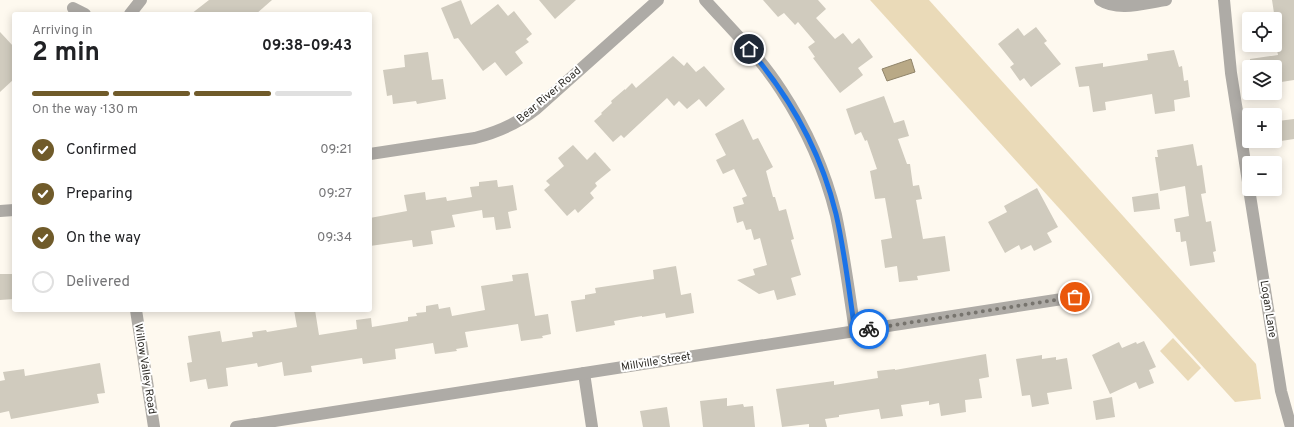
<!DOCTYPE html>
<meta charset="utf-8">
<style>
body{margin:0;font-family:Overpass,sans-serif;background:#f2f2f2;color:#202124;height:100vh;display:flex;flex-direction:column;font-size:15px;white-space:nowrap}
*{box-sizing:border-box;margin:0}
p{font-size:13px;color:#757577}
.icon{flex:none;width:22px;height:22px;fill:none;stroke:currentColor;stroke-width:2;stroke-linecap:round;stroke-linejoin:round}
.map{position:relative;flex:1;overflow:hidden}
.details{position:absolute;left:12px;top:12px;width:360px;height:300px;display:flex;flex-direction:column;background:#fff;border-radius:4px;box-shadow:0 2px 10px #0003}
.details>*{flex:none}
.tools{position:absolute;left:1242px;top:12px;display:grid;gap:8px}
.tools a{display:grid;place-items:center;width:40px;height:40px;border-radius:4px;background:#fff;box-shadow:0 2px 10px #0003;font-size:20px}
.pin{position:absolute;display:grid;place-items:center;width:34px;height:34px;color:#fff;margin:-17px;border:2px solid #fff;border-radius:50%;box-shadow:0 1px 4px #0007}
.courier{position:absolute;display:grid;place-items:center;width:40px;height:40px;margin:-20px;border:3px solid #1a73e8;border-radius:50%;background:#fff;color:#222;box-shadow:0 1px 5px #0007}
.summary em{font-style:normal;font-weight:700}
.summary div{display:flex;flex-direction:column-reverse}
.summary{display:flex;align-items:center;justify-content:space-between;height:68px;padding:0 20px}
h1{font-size:26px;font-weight:700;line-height:30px}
.bar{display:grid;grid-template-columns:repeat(4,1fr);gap:6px 4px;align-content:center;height:48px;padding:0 20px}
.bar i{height:5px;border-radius:3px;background:#e0e0e0}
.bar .on{background:#705b2a}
.bar p{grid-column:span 4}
ol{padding:0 20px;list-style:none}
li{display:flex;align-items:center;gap:12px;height:44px}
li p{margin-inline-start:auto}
li .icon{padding:4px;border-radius:50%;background:#705b2a;color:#fff;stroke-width:4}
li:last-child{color:#757577}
li i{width:22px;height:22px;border:2px solid #e0e0e0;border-radius:50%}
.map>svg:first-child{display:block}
.green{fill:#eadab8}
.water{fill:#b9a986;stroke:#90846a}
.building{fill:#d0cbbe}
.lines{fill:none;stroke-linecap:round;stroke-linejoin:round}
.street{stroke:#aeaba6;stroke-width:12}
.done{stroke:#77746e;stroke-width:4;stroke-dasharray:0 7.2}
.route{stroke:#1a73e8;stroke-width:5}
.labels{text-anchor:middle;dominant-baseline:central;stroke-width:4;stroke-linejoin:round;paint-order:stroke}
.street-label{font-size:11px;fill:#2f2d28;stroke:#fff}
</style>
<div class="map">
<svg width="1294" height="427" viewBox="0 0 1294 427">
<rect width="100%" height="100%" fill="#fef9ef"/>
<!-- green -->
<g class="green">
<path d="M870,0H929L1256,364L1261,399L1235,402Z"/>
<path d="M1173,338L1201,368L1188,381L1160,351Z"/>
</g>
<!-- water -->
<path class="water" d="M911,59L915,72L887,81L882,69Z"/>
<!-- building -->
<g class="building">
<path d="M209,0H272L256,14H191Z"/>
<path d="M461,0L471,25L498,4L508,16L514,11L532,34L526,39L529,42L515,52L523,63L506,76L495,62L483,71L458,38L454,39L441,8Z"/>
<path d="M539,0H576L555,19Z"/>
<path d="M763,0H818L826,9L816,18L835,39L843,33L852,44L859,38L873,57L858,68L863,75L840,93L813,58L815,57L808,47L815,42L798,22L795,25L784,13L778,17Z"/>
<path d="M1272,0H1294V80L1275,83V67H1250V59L1278,55L1275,40L1278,39Z"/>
<path d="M1036,27L1047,41L1044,43L1061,64L1031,87L1024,78L1020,81L1010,67L1014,64L998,44L1018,28L1024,36Z"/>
<path d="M0,32L14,47V79L0,92Z"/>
<path d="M1174,50L1179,67L1182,66L1184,81L1188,80L1190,97L1174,100L1175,111L1155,114L1152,94L1105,102L1106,110L1093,112L1089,86L1079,87L1075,67L1103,63V67L1148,60L1147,54Z"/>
<path d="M428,52L432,80L443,79L446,99L417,104L416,101L393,104L392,95L387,96L383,70L405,67L404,55Z"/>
<path d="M673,56L684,66L687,62L696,72L704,66L725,89L706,107L699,99L687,109L679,101L674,106L667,98L624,138L621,135L613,142L594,121L602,114L601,113L612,103L611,101L625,89V90L632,83L636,88Z"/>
<path d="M884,96L894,123L904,120L909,136L898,139L907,164H910L913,186L919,185L922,199L916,200L923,239L945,236L950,271L917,276L918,280L899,282L897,266L885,268L881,240L892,238L885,198L875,199L870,171L877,169L867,140L865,141L861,132L855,135L846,109Z"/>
<path d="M743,119L753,140L758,138L773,167L766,171L773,197H775L779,211L786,209L794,239L791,240L801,275L791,278L796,295L777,300L774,290L759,294L737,280L755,275L753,269L767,265L760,238L754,240L751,229L746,230L743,221L737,223L733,207L744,204L742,198L747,196L734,169L723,174L716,160L726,155L715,134Z"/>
<path d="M1294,119V139L1281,141L1278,121Z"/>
<path d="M1193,144L1197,166L1202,165L1206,193L1201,194L1206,222L1211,221L1216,251L1213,252L1215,262L1190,266L1186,241L1181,242L1180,232H1176L1174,219L1189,216L1185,186L1160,191L1155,157H1158L1157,150Z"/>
<path d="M573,145L587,160L595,152L611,170L595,183L597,186L590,193L594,198L578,213L575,209L567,216L544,190L550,185L546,181L564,166L558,158Z"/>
<path d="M497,180L498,187L513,185L517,210L508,212L511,228L496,230L494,217L483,218L482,210L452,215L455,227L431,231L433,244L413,247L412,240L370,246V218L407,211L404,195L425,192L426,200L446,197L447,201L472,197L470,187L479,186V182Z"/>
<path d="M1037,188L1058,227L1047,233L1052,242L1034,251L1031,245L1021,250L1019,245L1005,253L988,222L1007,212L1004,206Z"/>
<path d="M1158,193L1160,209L1134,212L1132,197Z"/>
<path d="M676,266L681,295L691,293L694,313L666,318L665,313L642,317V316L614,321L615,325L576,332L571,301L585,299V295L596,293L595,288L654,279L653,270Z"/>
<path d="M528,273L535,316L548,314L551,334L542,336L543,338L521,341L518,324L465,332L468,347L456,349L457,351L435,354L433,343L395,349L396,359L363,364L362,358L311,366L312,372L284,376L282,362L258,367L257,363L226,368L228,386L208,389L206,379L190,382L187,363L192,362L188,336L220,331L222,342L253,337L252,332L266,330L267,332L297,327L294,310H315L319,335L357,329L356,320L371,318L372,327L408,321V317L417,316L416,313L426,312V306L438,304L439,309L450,307L452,316L485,310L481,286L513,281L512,275Z"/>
<path d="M0,274H14V299L0,300Z"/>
<path d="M1144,341L1156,367L1149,370L1154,383L1139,389L1136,382L1110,394L1092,355L1119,342L1122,348L1136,342L1137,344Z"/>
<path d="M986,354L989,377L979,379L982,398L965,400L966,412L941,416L939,403L929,405V401L901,405L903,416L881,419L879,409L839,415V417L825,419L827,427H809V424L782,427L776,389L834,381V385L878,378L877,371L895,369V370Z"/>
<path d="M1042,355V359L1056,357V360L1067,358L1072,389L1047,393L1049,404L1032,407L1030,395L1022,396L1016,359Z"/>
<path d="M100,363L105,393L97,394L99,403L11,419L9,411L0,413V381L5,380L3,372L24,369L25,376Z"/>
<path d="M1112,397L1115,417L1096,420L1093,401Z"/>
<path d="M727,398V406L743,404L744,407L753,406L755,427H703L700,401Z"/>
<path d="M667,407L670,427H643L640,411Z"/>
</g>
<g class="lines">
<!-- street -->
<g class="street">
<path d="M705,0C731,29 760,57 781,90C806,128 825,170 836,215C844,253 849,292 855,331"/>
<path d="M1100,0C1119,12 1145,3 1166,0"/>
<path d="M1224,0L1231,73L1249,188"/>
<path d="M73,8L85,14"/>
<path d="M130,14L141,0"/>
<path d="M370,154L475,138C498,132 517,124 536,109L658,0"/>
<path d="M1249,189L1281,391L1291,427"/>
<path d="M0,211L14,210"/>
<path d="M136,310L154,427"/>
<path d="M584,373L592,427"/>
<path d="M236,427L1075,297"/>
</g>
</g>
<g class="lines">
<!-- done -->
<path class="done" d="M869,329L1075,297"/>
<!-- route -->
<path class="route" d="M749,49C790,97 821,152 836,214C845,253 849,292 855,331L869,329"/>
</g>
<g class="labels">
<!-- street labels -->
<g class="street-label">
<text transform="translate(549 95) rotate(-40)">Bear River Road</text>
<text transform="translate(1268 309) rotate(81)">Logan Lane</text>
<text transform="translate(656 362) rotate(-9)">Millville Street</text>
<text transform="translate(145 369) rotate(81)">Willow Valley Road</text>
</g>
</g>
</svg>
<div class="tools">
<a><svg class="icon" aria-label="locate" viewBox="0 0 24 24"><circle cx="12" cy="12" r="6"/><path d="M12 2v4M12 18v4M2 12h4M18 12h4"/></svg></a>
<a><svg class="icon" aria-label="layers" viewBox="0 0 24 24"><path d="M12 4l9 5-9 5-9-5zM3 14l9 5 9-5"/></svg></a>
<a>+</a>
<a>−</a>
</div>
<div class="pin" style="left:1075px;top:297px;background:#ea580c"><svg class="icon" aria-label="bag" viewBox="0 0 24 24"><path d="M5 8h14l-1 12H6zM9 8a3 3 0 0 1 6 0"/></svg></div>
<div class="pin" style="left:749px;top:49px;background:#1f2937"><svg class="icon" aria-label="home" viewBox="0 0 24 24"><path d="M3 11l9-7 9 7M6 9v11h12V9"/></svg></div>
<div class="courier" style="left:869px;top:329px"><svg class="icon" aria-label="bike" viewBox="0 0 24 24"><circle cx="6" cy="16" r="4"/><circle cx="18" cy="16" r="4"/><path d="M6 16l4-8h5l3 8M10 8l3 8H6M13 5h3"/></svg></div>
<section class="details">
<div class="summary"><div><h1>2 min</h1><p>Arriving in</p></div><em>09:38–09:43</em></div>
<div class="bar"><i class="on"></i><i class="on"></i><i class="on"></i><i></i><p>On the way · 130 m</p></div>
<ol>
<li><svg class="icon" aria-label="check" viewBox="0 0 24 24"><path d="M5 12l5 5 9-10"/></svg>Confirmed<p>09:21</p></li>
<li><svg class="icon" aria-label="check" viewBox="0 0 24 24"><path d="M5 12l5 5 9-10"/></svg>Preparing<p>09:27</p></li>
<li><svg class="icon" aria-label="check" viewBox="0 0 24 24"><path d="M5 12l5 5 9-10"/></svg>On the way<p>09:34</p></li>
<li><i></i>Delivered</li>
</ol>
</section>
</div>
